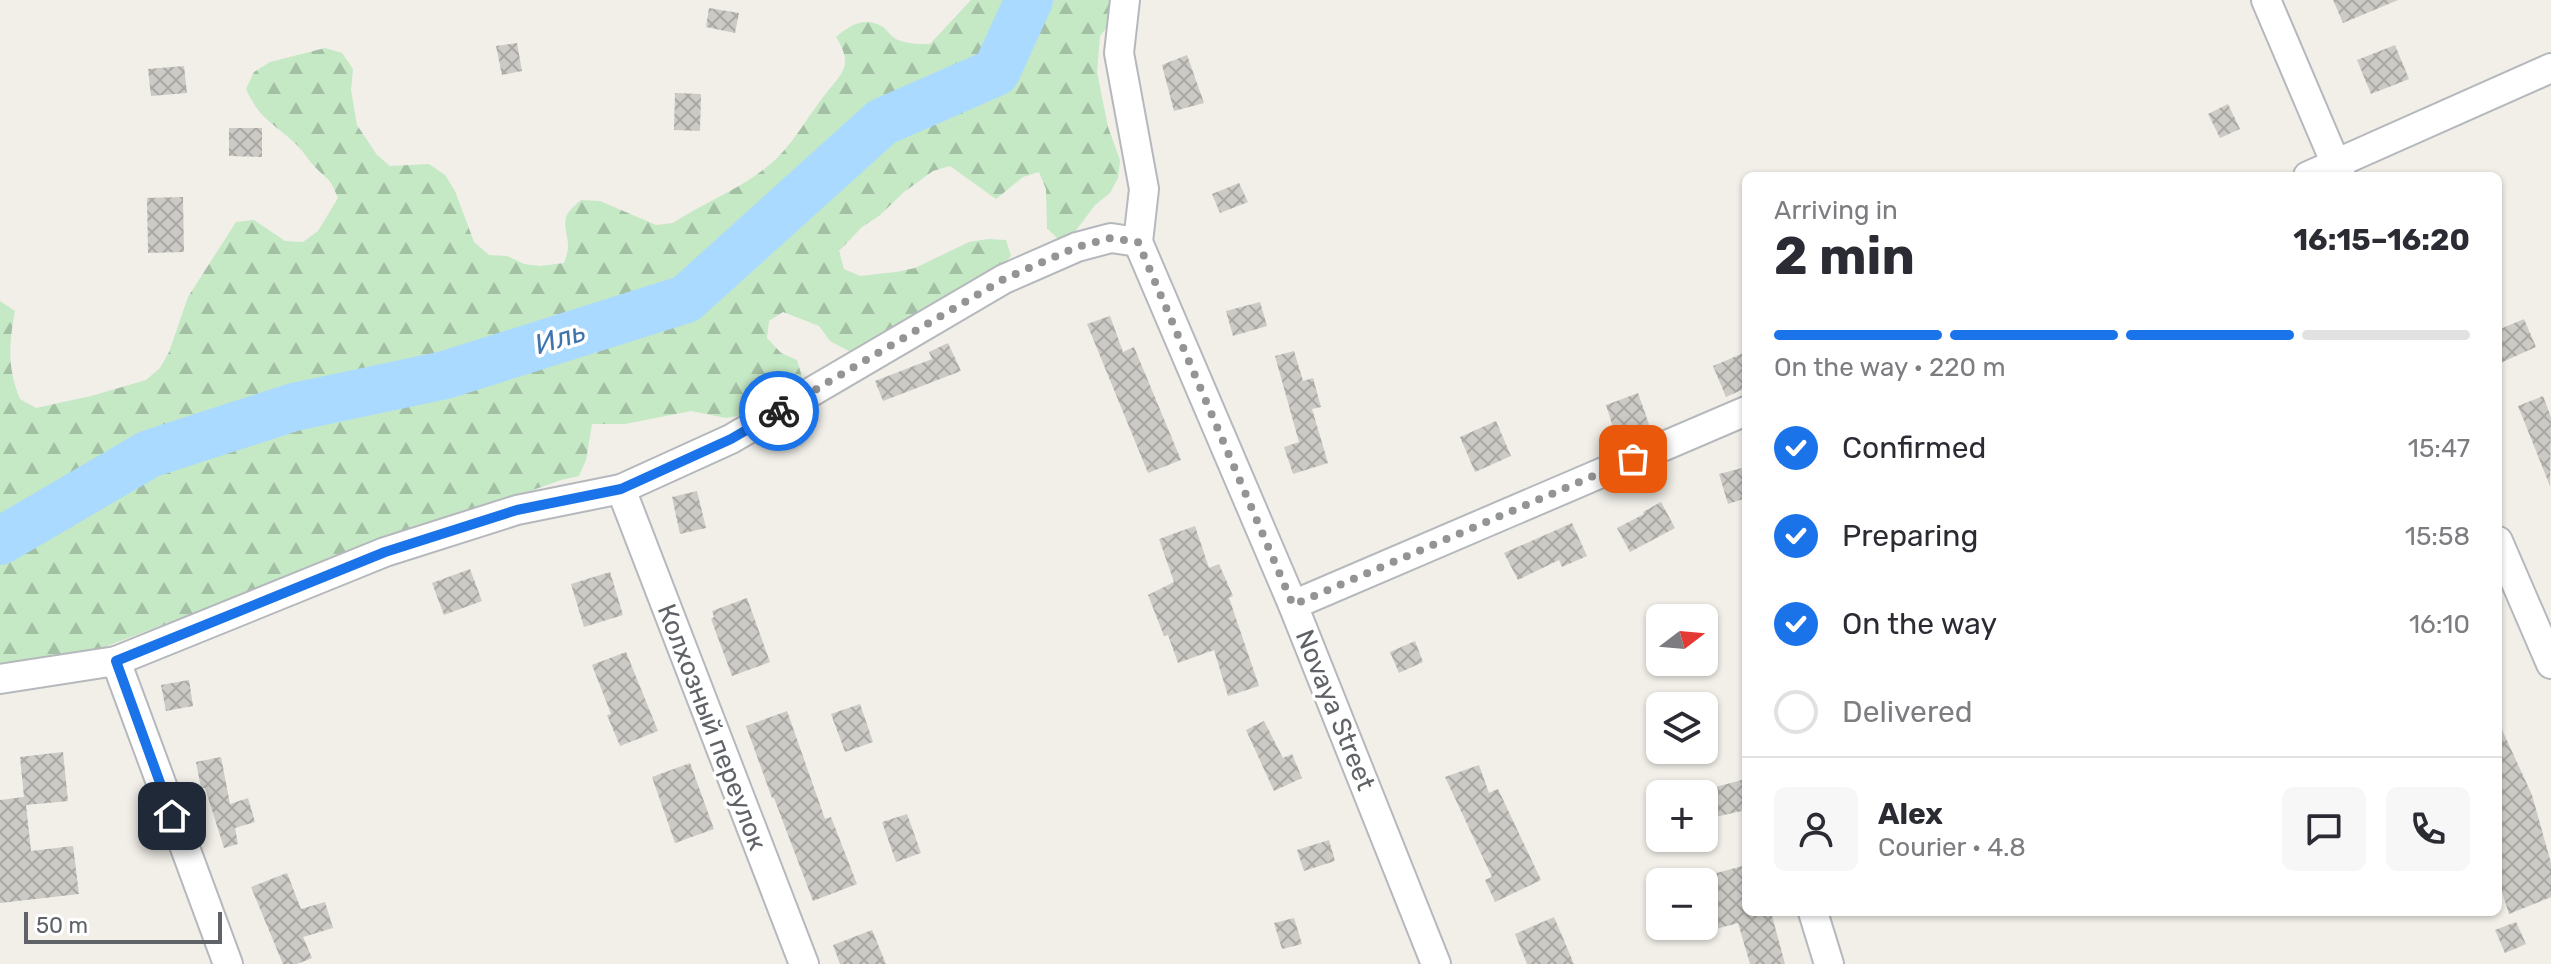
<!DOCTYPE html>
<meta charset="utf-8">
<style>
body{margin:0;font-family:Rubik,sans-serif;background:#f7f7f7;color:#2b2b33;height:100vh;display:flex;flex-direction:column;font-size:30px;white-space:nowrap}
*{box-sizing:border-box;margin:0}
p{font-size:26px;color:#7c7c81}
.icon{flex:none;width:44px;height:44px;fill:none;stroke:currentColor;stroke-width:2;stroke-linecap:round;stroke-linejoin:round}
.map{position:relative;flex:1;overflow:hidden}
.details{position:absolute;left:1742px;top:172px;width:760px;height:744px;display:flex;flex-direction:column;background:#fff;border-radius:12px;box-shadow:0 2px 6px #0004}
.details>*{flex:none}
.needle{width:52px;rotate:74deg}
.controls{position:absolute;left:1646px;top:604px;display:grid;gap:16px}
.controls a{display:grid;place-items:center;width:72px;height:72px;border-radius:12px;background:#fff;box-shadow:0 2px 6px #0004;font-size:40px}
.scale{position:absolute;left:24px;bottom:20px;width:198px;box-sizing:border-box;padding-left:8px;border:4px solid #5f6368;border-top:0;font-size:22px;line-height:28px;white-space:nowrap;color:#5f6368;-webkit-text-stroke:6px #fff;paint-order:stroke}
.pin{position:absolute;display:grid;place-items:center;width:68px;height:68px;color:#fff;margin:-34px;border-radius:16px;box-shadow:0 4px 12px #0006}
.courier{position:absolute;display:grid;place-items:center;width:80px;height:80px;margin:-40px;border:6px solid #1a73e8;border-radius:50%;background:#fff;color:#222;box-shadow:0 2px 10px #0007}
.headline em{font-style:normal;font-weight:700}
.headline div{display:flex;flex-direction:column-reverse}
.headline{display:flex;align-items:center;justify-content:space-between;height:136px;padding:0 32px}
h1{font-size:52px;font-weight:700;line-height:60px}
.bar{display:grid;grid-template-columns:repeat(4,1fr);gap:12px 8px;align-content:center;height:96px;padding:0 32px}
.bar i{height:10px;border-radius:6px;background:#e1e1e2}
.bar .selected{background:#1a73e8}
.bar p{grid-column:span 4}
.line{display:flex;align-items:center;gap:20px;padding:0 32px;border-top:2px solid #e1e1e2}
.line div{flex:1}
.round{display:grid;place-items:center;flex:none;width:84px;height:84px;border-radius:12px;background:#f7f7f7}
ol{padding:0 32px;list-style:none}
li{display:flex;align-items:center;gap:24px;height:88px}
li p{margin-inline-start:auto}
li .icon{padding:8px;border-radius:50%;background:#1a73e8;color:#fff;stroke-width:4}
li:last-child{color:#7c7c81}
li i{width:44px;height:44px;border:4px solid #e1e1e2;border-radius:50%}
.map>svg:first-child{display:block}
.forest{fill:url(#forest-firs)}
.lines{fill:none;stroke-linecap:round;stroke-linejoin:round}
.river{stroke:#aadaff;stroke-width:48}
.building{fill:url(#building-cross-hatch)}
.minor-casing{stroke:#b5b8bc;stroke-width:32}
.minor{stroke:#fff;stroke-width:28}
.done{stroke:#929495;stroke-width:8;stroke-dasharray:0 14.4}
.route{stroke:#1a73e8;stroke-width:10}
.labels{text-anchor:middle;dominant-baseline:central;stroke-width:7;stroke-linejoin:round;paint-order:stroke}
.street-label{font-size:26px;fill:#5f6368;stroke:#fff}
.water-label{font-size:28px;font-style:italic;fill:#4174aa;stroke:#fff}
</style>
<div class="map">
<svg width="2551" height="964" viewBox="0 0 2551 964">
<defs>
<pattern id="forest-firs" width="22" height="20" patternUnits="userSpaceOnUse" patternTransform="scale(2)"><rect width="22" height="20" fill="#c5e8c5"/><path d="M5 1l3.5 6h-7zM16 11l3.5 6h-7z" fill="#a3c0a4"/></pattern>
<pattern id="building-cross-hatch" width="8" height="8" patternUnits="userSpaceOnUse" patternTransform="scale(2)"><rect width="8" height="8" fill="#cccac5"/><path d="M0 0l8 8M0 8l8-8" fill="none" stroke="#a9a8a4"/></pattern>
</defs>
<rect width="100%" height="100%" fill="#f1efe8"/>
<!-- forest -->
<path class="forest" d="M971,0H1113L1111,22L1100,36L1097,72L1108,127L1120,160L1118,178L1110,193L1095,205L1074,233L1059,240L1047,228L1046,189L1039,172L1023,177L996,199L950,166L933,171L904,192L879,216L862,227L839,251L844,269L860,276L896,272L915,268L969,242L988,239L1006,240L1011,256L998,269L864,359L830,341L819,326L783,312L769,321L767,338L781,353L797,360L802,377L775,401L743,415L726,418L691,411L625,424H592L586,460L579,476L561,480L319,566L86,654L0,664V301L15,311C9,343 7,368 20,399L36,408L91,396L146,380L160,368L169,352L188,297L236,222L254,220L285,241L303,242L318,231L338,198C330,178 330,182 316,168C309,161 304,152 296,144C274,123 260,120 246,89L254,72L270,62L325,48L342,53L353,69L351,90L357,125L377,155L390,166L429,164L445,175L455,191L474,242L489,255L507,256L524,264L540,266L564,263C566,257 569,249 568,243C565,219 560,218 581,200L600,201L656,225L673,223C701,204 736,191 763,170C789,151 802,125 821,100C839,75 856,68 836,37C850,25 865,16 883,27C888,31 891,37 898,40C908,44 919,44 930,44Z"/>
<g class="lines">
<!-- river -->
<path class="river" d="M0,541L149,454L294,407L445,375L686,299L882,122L996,72L1029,0"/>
</g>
<!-- building -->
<g class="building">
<path d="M2333,0H2398L2343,23Z"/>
<path d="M709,8L739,13L735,33L706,27Z"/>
<path d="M517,43L522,71L502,75L496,46Z"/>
<path d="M2395,45L2409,79L2371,94L2357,60Z"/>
<path d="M1187,55L1204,103L1174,111L1162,65Z"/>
<path d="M184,66L187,93L151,96L148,69Z"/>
<path d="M675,93L701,94L700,131L674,130Z"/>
<path d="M2228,104L2240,129L2220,138L2208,114Z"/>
<path d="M229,128H262V157L229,156Z"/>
<path d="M1239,183L1248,202L1220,213L1212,194Z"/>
<path d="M183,197L184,252L148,253L147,198Z"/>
<path d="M1260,302L1267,326L1233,336L1226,311Z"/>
<path d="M1110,316L1123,352L1134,347L1181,460L1148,473L1087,324Z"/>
<path d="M2524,319L2536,347L2498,364V330Z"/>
<path d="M948,343L961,371L883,401L875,381L932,359L929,352Z"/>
<path d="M1294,351L1303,381L1313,378L1321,407L1312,409L1328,463L1293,474L1284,447L1299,442L1275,356Z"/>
<path d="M1746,352V388L1726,397L1713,366Z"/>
<path d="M1638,393L1652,433L1619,446L1606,405Z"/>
<path d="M2543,396L2551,417L2550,486L2518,406Z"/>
<path d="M1496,421L1511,456L1475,472L1460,437Z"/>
<path d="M1746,467V498L1728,504L1719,474Z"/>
<path d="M697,491L706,528L680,534L672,497Z"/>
<path d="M1661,502L1675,528L1630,552L1617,528L1644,514L1643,512Z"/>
<path d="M1572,523L1587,556L1562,567L1559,560L1518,580L1504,553Z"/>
<path d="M1195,526L1209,568L1219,564L1233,596L1229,598L1259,686L1228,696L1214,650L1178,663L1168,635L1164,636L1148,595L1174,582L1159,539Z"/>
<path d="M470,569L482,601L444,615L432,583Z"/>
<path d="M610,572L623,615L584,627L571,584Z"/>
<path d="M747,598L770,662L732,676L711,619L714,617L712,611Z"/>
<path d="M1415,641L1423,662L1399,673L1390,652Z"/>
<path d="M626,652L658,731L620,746L607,715L611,714L592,665Z"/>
<path d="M189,680L193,706L166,711L161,685Z"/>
<path d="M860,704L873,742L845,752L831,714Z"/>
<path d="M787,711L825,819L831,817L857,884L813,901L774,798H772L746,726Z"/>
<path d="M1264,721L1283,758L1292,754L1302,778L1274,791L1246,730Z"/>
<path d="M2498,721L2532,795L2551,863V897L2509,914L2498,880Z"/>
<path d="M63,752L68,801L26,805L31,851L73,846L79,894L0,903V800L24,797L20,757Z"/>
<path d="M221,757L230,804L248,798L255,822L235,828L238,844L224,848L205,788H201L196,762Z"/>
<path d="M690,763L714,829L675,843L652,777Z"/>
<path d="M1479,765L1489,793L1498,789L1541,880L1495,902L1485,880L1492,877L1445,777Z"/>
<path d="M1742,780L1746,794V810L1711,818L1704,790Z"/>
<path d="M907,814L921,853L896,862L882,822Z"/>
<path d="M1329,840L1335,861L1304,871L1297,850Z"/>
<path d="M1746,865V912H1771L1785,964H1750L1738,923L1716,929L1702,877Z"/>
<path d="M287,873L301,909L325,902L333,928L303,937L312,958L297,964H283L251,887Z"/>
<path d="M1554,917L1574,964H1527L1515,934Z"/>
<path d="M1294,918L1302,944L1282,949L1274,923Z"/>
<path d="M2516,922L2526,944L2505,953L2495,930Z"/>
<path d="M872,930L886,964H840L833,945Z"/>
</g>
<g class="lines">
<!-- minor casing -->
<g class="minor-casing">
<g id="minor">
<path d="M1125,0L1119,53L1144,189L1138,242L1293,605L1436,964"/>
<path d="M2266,0L2341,176"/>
<path d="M2308,176L2551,68"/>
<path d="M621,489L804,964"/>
<path d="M2498,541L2551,664"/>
<path d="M1293,605L1746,411"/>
<path d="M116,661L228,964"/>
<path d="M0,679L116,661L385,552L517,510L621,489L731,439L1004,279L1077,247L1111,238L1138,242"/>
<path d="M1813,912L1829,964"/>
</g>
</g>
<!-- minor -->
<use href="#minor" class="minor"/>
</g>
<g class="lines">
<!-- done -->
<path class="done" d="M779,411L1004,279L1077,247L1111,238L1138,242L1293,605L1633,459"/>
<!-- route -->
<path class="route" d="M172,816L116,661L385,552L517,510L621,489L731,439L779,411"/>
</g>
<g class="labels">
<!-- street labels -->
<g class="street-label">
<text transform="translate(1335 710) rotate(68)">Novaya Street</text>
<text transform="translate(712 727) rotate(69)">Колхозный переулок</text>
</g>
<!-- water labels -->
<g class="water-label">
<text transform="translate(560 338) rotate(-17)">Иль</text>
</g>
</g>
</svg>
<div class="controls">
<a><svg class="needle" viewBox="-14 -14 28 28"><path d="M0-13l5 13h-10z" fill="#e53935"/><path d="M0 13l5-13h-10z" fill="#7c7c81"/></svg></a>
<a><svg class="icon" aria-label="layers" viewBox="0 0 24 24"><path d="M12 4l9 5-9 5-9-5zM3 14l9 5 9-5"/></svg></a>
<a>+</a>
<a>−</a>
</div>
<div class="scale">50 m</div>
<div class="pin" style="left:1633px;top:459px;background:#ea580c"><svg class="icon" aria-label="bag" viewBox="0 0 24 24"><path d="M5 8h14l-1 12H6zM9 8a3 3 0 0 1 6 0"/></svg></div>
<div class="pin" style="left:172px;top:816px;background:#1f2937"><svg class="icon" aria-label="home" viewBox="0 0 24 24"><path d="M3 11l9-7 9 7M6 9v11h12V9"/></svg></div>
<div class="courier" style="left:779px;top:411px"><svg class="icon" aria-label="bike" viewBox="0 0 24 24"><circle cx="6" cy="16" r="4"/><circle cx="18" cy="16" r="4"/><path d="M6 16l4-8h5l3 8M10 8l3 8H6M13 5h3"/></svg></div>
<section class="details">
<div class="headline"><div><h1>2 min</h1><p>Arriving in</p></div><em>16:15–16:20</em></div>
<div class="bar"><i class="selected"></i><i class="selected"></i><i class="selected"></i><i></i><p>On the way · 220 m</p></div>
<ol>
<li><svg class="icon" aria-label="check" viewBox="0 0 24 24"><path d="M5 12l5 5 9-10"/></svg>Confirmed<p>15:47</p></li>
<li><svg class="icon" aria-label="check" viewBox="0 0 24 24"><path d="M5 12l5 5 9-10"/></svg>Preparing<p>15:58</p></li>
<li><svg class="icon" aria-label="check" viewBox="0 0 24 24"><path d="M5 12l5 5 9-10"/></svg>On the way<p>16:10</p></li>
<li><i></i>Delivered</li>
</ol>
<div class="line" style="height:144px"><a class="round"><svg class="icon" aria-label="person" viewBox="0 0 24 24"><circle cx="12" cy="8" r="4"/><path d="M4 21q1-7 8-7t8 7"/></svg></a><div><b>Alex</b><p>Courier · 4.8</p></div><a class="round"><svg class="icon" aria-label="chat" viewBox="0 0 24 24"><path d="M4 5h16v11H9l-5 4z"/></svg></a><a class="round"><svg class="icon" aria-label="phone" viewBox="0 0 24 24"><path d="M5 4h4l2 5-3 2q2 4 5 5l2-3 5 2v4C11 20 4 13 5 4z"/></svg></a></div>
</section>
</div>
